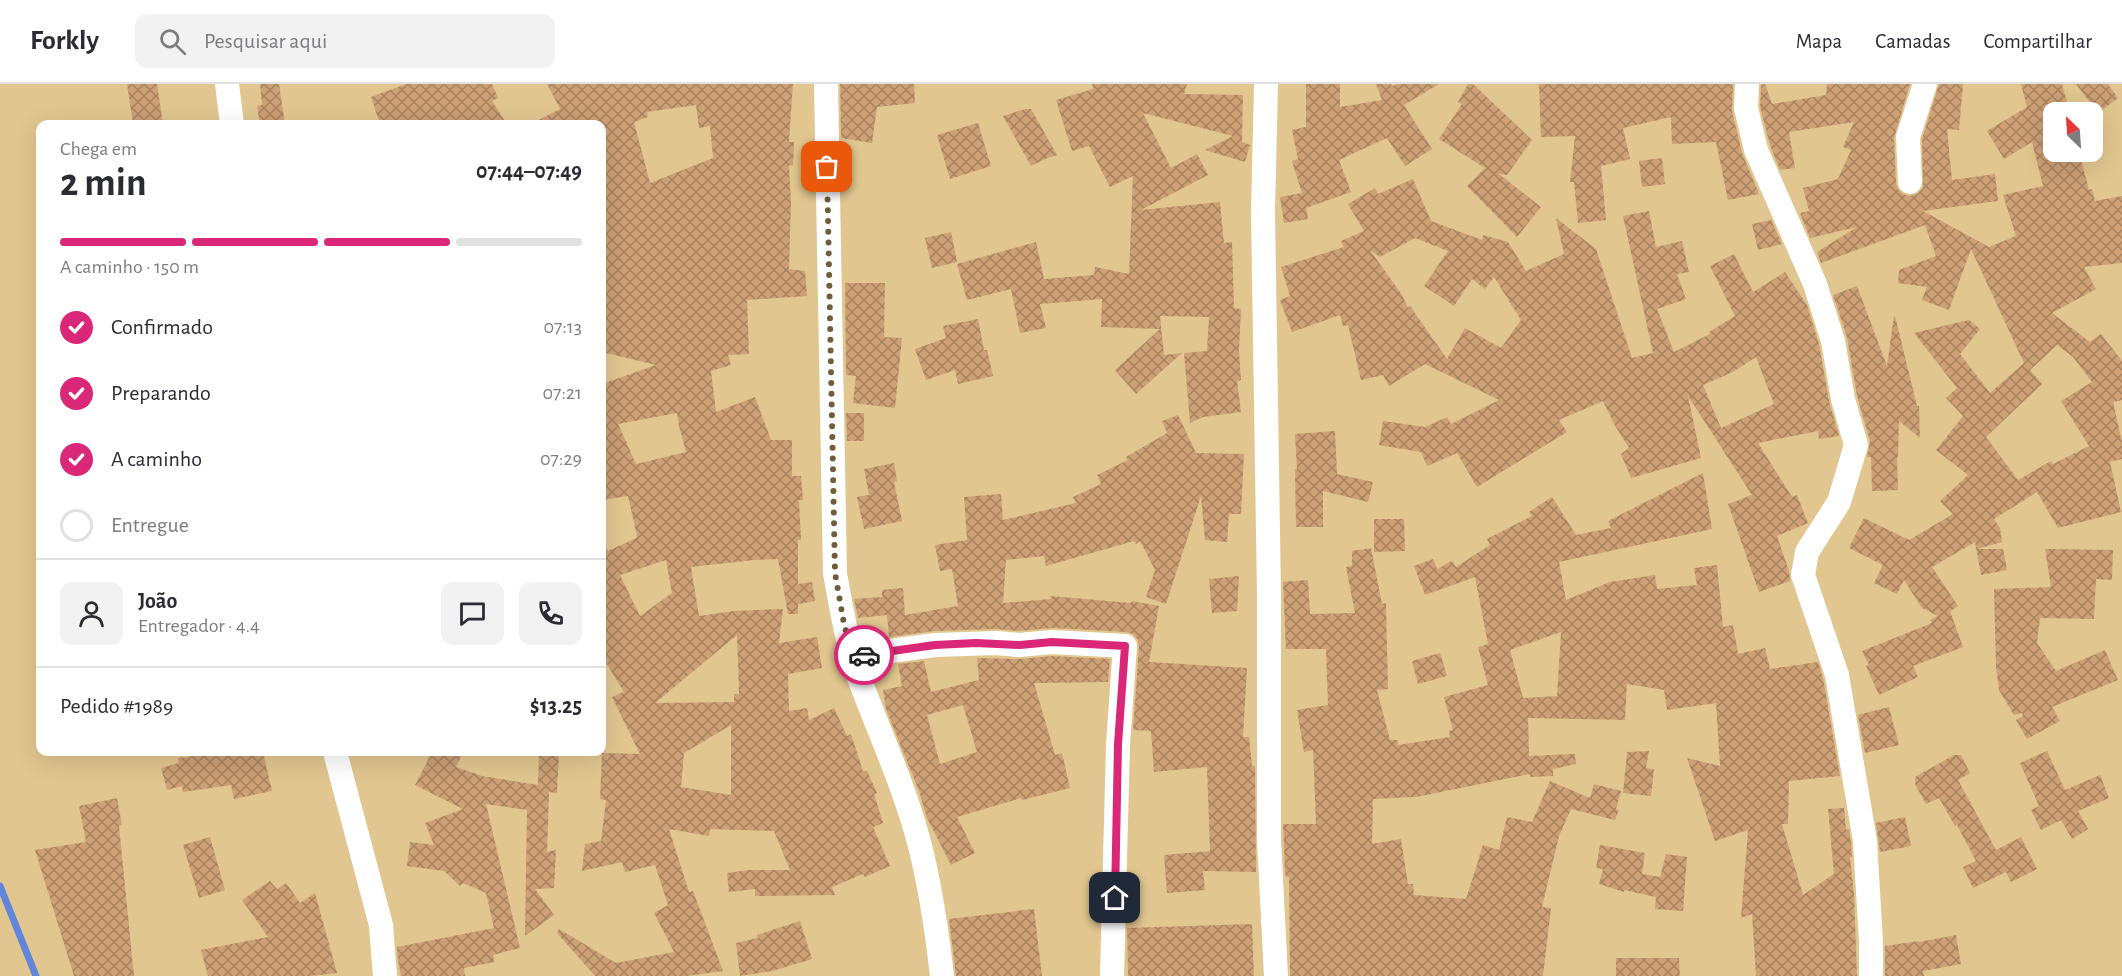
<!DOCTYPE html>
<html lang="pt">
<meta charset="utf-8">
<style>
body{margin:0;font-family:"Alegreya Sans",sans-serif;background:#f2f2f3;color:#2b2b33;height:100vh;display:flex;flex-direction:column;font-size:22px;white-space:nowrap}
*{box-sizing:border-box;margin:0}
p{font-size:20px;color:#7c7c81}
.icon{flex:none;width:33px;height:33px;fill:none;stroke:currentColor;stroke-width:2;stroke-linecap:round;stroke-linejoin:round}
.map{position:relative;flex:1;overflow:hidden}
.panel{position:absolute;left:36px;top:36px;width:570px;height:636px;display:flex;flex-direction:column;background:#fff;border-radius:12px;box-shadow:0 6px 24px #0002}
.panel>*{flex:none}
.needle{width:39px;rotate:335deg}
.buttons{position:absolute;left:2043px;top:18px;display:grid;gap:12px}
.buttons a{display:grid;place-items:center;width:60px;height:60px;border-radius:12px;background:#fff;box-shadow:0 6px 24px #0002;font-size:30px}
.pin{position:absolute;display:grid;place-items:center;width:51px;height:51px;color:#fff;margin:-26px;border-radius:12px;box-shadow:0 3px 9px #0006}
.courier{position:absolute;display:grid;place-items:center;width:60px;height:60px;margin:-30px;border:4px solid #db2777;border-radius:50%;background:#fff;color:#222;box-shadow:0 2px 8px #0007}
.headline em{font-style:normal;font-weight:700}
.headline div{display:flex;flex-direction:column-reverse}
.headline{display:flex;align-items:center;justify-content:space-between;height:102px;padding:0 24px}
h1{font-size:39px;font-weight:700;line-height:45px}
.bar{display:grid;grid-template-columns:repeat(4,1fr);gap:9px 6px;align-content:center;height:72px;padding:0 24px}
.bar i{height:8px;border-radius:4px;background:#e1e1e2}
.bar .active{background:#db2777}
.bar p{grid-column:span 4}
.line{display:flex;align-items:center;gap:15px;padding:0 24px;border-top:2px solid #e1e1e2}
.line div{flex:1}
.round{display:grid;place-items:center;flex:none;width:63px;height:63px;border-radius:12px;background:#f2f2f3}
ol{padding:0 24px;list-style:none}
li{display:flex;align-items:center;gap:18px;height:66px}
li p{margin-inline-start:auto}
li .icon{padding:6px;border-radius:50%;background:#db2777;color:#fff;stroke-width:4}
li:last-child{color:#7c7c81}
li i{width:33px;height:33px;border:3px solid #e1e1e2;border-radius:50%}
header{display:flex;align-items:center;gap:36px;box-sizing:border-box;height:84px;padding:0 30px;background:#fff;border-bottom:2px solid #e1e1e2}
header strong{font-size:28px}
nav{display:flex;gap:33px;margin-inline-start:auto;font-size:21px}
.search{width:420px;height:54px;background:#f2f2f3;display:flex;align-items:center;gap:15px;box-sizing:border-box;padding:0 21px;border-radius:12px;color:#7c7c81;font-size:22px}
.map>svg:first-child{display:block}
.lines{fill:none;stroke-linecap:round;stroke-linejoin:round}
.stream{stroke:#6086db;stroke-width:7}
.building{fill:url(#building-cross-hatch);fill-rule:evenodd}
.minor{stroke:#fff;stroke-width:24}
.done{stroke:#6e5e3c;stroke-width:6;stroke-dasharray:0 10.8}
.route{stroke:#db2777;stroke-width:8}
</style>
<header>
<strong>Forkly</strong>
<div class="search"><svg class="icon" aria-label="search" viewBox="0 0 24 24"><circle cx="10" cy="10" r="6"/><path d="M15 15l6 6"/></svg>Pesquisar aqui</div>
<nav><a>Mapa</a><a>Camadas</a><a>Compartilhar</a></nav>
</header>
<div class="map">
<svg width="2122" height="892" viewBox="0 0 2122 892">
<defs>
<pattern id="building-cross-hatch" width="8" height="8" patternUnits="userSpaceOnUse" patternTransform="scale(1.5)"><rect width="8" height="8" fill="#cda076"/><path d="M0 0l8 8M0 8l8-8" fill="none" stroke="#a7825f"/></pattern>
</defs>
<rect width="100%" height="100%" fill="#e1c68f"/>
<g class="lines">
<!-- stream -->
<path class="stream" d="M0,802L36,892"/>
</g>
<!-- building -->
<g class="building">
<path d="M127,0H157L163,40H133Z"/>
<path d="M260,0H279L285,40H260L257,22L262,21Z"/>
<path d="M406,0H492L498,14L492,17L507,40H380L371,13Z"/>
<path d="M547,0H793L789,58H794L793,82L789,81L791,118L789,185L805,187L807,212L747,216L749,270L728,271L731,281L711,287L716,328L755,313L771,356H792V392H801L803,416H799L801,456H798V500L812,498L815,517L798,520V530H788L778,475L754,476L691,483L699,532L734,527L783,525L779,559L817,553L822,584L788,590L789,627L807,624L809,636L834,624L847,652L851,650L863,687H867L877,709L874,710L883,739L873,743L890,782L865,793L863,790L832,803L835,811L755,812V805L729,808L727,789L748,786H790L774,747L710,745L709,752L669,745L689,808L693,807L723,887L687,892H595L557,849L559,845L616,879L674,868L654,829L668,821L655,781L625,788L622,778L582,787L585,760L601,757L606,716L600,715L602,669L640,670L612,613L624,608L602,572V454L608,467L636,454L637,452L628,412L602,416V300L656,281L602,268V40H531L560,25ZM696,21L699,44L710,42L713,74L650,99L634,38L648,33L647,28ZM677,329L679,342L686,368L636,380L618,340ZM666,476L672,509L640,532L620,491ZM737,551L739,610H734V618L655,619ZM731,641V711L681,703L684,669Z"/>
<path d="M840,0H914L915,19L877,23L872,59L841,54Z"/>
<path d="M1092,0H1187L1184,10L1243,11L1242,58L1250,61L1245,78L1205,66L1233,52L1143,29L1171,84L1197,70L1208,91L1141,126L1220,118L1224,159L1232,158L1234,224L1241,225L1239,267L1241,296L1237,297L1241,328L1203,333L1190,339L1184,269L1207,267L1209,233L1160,232L1164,271L1182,269L1136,310L1115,286L1160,245L1101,243L1102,215L1040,220L1046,244L1020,249L1011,205L967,216L957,180L1036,158L1044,195L1094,191L1095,183L1129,190L1133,92L1110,103L1089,62L1072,67L1056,16L1093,5Z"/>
<path d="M1306,0H1340V23L1382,16L1376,0H1391L1392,2L1398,0H1439L1404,21L1432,65L1405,82L1387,54L1339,76L1351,108L1306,124V122L1308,135L1284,139L1280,113L1302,109L1292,77L1298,75L1292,46L1306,43Z"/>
<path d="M1468,0H1473L1532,56L1507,91L1499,90L1541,123L1517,153L1467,102L1485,84L1439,55L1462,20L1458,18Z"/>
<path d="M1539,0H1733L1732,27L1742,69L1759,110L1728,116L1716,58L1672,60L1671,33L1623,44L1630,75L1601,82L1606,136L1578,139L1574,98H1570L1575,52L1541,53Z"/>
<path d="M1765,0L1772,20L1826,11L1827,0H1910L1894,54L1896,99L1898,105L1903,110L1910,112L1917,110L1923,104L1922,55L1939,0H1963L1959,46L1947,45L1952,96L1995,90L1998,117L1923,127L1989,163L2016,152L2003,111L2043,102L2032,58L2004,75L1987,47L2027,23L2021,0H2062L2069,26L2054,28V68H2079L2089,106L2092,105L2095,117L2122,112V179L2084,183L2096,205L2052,229L2090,258L2101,250L2122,277V316L2113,318L2122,358V375L2110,378L2121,428L2058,444L2037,408L1994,435L2000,444L2002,458L1977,465H2003L2007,486L1981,491L1975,458L1932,483L1958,522L1949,528L1950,527L1963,563L1913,582L1918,593L1879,611L1866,582L1869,581L1862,567L1932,539L1930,536L1938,532L1922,524L1904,496L1897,510L1874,499L1883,481L1849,464L1864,434L1909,456L1953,430L1940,417L1968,391L1936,366L1963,332L1946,314L1957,304L1914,249L1969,236L1980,245L1960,270L1990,309L2024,279L2025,281L1971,165L1949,226L1922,216L1927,203L1898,199L1899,186L1936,172L1925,141L1821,179L1817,168L1857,143L1810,154L1800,129L1809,127L1803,104L1838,95L1851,66L1843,63L1854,38L1789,48L1795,84L1780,86L1770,61L1760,23L1761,1ZM2057,261L2073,273L2092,298L2061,317L2089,362L2053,380L2051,377L2018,396L1986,353L2042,300L2030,286Z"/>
<path d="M2076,0H2108L2118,14L2098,29Z"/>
<path d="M1025,25H1031L1057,71L1045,75L1031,82L1003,32Z"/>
<path d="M978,39L991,82L950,95L937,51Z"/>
<path d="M1662,74L1665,100L1642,103L1639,77Z"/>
<path d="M1413,95L1431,137L1482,156L1483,151L1508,158L1526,187L1564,170L1556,134L1596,165L1632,274L1653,269L1623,132L1649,127L1656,163L1682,157L1689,188L1677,190L1686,215L1657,225L1674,268L1710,250L1709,248L1735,232L1710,182L1734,170L1753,208L1785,188L1807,221L1819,260L1829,317L1839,352L1819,355L1818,347L1758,359L1792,413L1797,411L1808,439L1777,452L1789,487L1790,497L1759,508L1728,420L1752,411L1688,312L1701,374L1631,394L1621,370L1629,364L1614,340L1603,317L1559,336L1567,348L1477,403L1457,369L1427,382L1421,368L1379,361L1383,337L1425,343L1447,333L1451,340L1499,316L1425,280L1389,302L1383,291L1361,296L1348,241L1343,242L1340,231L1292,248L1280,216L1290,212L1281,183L1344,163L1341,157L1364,147L1348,120L1375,104L1378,110ZM1415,154L1448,167L1424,202L1454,222L1472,195L1485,205L1494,193L1521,236L1501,264L1465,244L1447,275L1410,222L1408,224L1402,211L1370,166L1380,173ZM1756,273L1774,320L1721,344L1703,301L1733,288Z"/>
<path d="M1771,136L1782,160L1758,166L1752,140Z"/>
<path d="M951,148L957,178L932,184L925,154Z"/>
<path d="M845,199H885L884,253L902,254L895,324L853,319L856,292L846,291Z"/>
<path d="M1857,202L1887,282L1894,232H1895L1917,322H1919L1920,354L1899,337L1898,373H1897L1898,406L1872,407L1871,373H1867L1870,357L1857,312L1847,253L1833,211Z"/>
<path d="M978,235L984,266H987L993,292L958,300L955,286L926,296L915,265L946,254L943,242Z"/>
<path d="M846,329H864V357H847Z"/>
<path d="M1178,331L1196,369L1244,370L1241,430H1229L1227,458L1205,456L1201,412L1166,520L1146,513L1155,486L1140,457L1136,460L1134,457L1046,482L1044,472L1006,476L1003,519L1051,515L1050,512L1131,519V517L1159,522L1149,578L1247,584L1243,653H1249L1252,682H1255L1256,788L1203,787L1205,806L1167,809L1164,771L1210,767L1207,683L1154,688L1151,647L1133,646L1139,563L1138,556L1133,550L1126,548L1053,544L1019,547L996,545L934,547L889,553L887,531L858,534L854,515L882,513V506L903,504L905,531L958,522L952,485L940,487L935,461L967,456L964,413L1001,410L1003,436L1076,419L1073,413L1101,400L1097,391L1128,376L1126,373L1167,349L1162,337Z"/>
<path d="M1335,347L1337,390L1373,398L1368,418L1323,407V443H1296L1295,385L1297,386L1295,350Z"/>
<path d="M894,379L897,397L894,398L902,437L864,445L857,413L869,411L864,385Z"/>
<path d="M1703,389L1712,445L1559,478L1566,516L1610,498L1655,491L1657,505L1697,501L1694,484L1717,481L1723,543L1733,541L1738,570L1765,564L1770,585L1818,578L1823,594L1840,692L1789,697L1788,740H1782L1803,811L1834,790L1828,725L1844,724L1846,746L1849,745L1851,759L1852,773H1850L1854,810L1857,892H1756L1752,830L1741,834L1748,746L1715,757L1687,674L1720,682L1716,619L1667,626L1664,606L1627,600L1625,636L1528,634L1529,672L1575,670L1576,680L1553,685V692L1530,693V690L1416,713L1373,715L1372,760L1401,755L1408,800H1413L1414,811L1466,815L1483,761L1499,766L1507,733L1532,738L1550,697L1590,714L1594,700L1621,707L1616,725L1619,726L1615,736L1571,725L1559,752L1542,823L1551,824L1543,892H1290L1289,793H1286L1285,789L1283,740H1316L1313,666L1304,668L1297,626L1328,621L1326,565H1286L1283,498L1308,496L1310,530L1355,529L1346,483L1352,482V467L1371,464L1382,520L1386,519L1388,605L1377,606L1390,656H1398V661L1450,653L1449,647L1453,646L1444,613L1488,601L1478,563L1488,560L1475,493L1425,511L1414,482L1433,475L1437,485L1452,477L1456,483L1490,461L1487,455L1532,432L1529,428L1552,413L1576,451L1611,444L1608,437ZM1561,548L1557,612L1523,614L1510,566Z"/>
<path d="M1374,435H1404L1405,467L1374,468Z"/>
<path d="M2045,465L2113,466L2112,496L2096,495L2094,535L2040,534L2037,559L2056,587L2105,566L2118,596L2052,623L2060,637L2027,655L2016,636L2023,632L2022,629L2014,631L1999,606L1996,583L1994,505L2051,503Z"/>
<path d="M1239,492L1237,527L1212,529L1209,495Z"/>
<path d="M1440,569L1447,592L1418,600L1412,577Z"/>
<path d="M1052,572L1110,575L1108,598L1034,599L1055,671L1062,669L1070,704L1022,716L1021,714L957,733L975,769L951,781L927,734L919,707L886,625L883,606L902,602L898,580L924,577L931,608L979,596L977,574L1020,575ZM963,621L977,668L940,680L927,631Z"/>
<path d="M1889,623L1899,661L1865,669L1858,631Z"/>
<path d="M1649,667L1646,684L1654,685L1651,712L1623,709L1627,668Z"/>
<path d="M2047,667L2065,706L2100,691L2109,714L2078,727L2088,745L2072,755L2061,736L2041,746L2031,726L2039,722L2020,679Z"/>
<path d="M224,668H263L272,707L234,715L231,701L183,708L182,702L167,706L161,684L179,679L178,674Z"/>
<path d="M432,668H463L456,683L482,692L538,701L539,669L559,670L557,709L549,708L547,768L556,766L554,804L535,805L554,831L525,852L527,726L486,720L520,864L493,871L494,878L464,884L465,892H401L398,876L397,863L494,844L486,809L463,799L460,802L444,787L407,782L410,758L434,761L425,739L463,725L415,701Z"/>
<path d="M1954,671H1961L1970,689L1958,696L1996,766L2021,753L2037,785L2011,798L2006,788L1973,804L1963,783L1976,777L1957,741L1955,742L1939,714L1926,720L1915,700V693Z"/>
<path d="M117,714L122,741L119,742L134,892H74L35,766L86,758L79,722Z"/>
<path d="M1905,733L1911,762L1880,768L1876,739Z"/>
<path d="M210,753L225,806L199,814L183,761Z"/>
<path d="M1600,761L1645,769L1642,790L1660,793L1666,770L1687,773L1683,827L1655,825L1656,813L1624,806V808L1599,800L1603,785L1596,784Z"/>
<path d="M270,797L277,805L286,799L300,819L315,809L337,889L310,892H208L201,866L268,853L242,816Z"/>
<path d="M1034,825L1042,892H956L949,835Z"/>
<path d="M800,837L812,875L772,887L740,892L736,859L758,854L757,851Z"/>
<path d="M1252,840L1254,892H1128L1127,844Z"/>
<path d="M1956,851L1961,880L1923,887L1924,892H1885V862L1919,857V858Z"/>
<path d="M1616,874H1679L1680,892H1616Z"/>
</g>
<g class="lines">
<!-- minor -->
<g class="minor">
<path d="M227,0L232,40"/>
<path d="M826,0L835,489C841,523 847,558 858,591C879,648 905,703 920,762C931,805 937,848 942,892"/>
<path d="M1266,0L1263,128L1269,512V756L1276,892"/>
<path d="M1747,0L1746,24L1756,66L1815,200L1833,257L1843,315L1856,361L1839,418L1807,468L1803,491L1837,591L1865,757L1871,858V892"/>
<path d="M1910,98L1908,53L1925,0"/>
<path d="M853,572L935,561L996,559L1019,561L1052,558L1125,562L1118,660L1112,892"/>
<path d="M335,668L381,841L385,892"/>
</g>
</g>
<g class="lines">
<!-- done -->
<path class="done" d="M827,83L835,489L844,540L853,572L864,571"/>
<!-- route -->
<path class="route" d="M864,571L935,561L976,559L1020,561L1052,558L1125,562L1118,660L1115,814"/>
</g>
</svg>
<div class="buttons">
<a><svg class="needle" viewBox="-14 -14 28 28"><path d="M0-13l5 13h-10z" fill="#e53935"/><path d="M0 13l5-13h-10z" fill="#7c7c81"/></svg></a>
</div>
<div class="pin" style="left:827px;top:83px;background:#ea580c"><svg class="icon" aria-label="bag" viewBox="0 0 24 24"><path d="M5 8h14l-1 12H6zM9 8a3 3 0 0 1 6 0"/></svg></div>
<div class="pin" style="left:1115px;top:814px;background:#1f2937"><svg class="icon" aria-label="home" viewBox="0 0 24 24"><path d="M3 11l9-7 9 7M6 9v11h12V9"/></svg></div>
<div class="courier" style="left:864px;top:571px"><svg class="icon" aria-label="car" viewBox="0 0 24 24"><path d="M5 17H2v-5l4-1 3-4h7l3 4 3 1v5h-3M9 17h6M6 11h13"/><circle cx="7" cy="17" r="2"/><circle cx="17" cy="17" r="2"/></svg></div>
<section class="panel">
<div class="headline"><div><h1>2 min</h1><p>Chega em</p></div><em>07:44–07:49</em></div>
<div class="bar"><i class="active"></i><i class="active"></i><i class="active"></i><i></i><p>A caminho · 150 m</p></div>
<ol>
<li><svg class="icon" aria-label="check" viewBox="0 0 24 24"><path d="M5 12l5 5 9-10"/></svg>Confirmado<p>07:13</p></li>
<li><svg class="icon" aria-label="check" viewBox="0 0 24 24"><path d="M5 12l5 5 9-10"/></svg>Preparando<p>07:21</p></li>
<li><svg class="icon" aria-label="check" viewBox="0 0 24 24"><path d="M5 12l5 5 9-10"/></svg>A caminho<p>07:29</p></li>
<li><i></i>Entregue</li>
</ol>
<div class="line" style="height:108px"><a class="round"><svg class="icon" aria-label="person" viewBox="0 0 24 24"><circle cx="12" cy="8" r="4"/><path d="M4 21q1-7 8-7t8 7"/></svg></a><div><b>João</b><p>Entregador · 4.4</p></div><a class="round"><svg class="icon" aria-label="chat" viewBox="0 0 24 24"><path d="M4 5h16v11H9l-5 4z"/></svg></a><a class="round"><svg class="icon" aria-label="phone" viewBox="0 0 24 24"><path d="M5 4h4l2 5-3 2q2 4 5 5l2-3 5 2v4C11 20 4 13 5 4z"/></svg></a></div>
<div class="line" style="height:78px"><div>Pedido #1989</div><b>$13.25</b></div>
</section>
</div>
